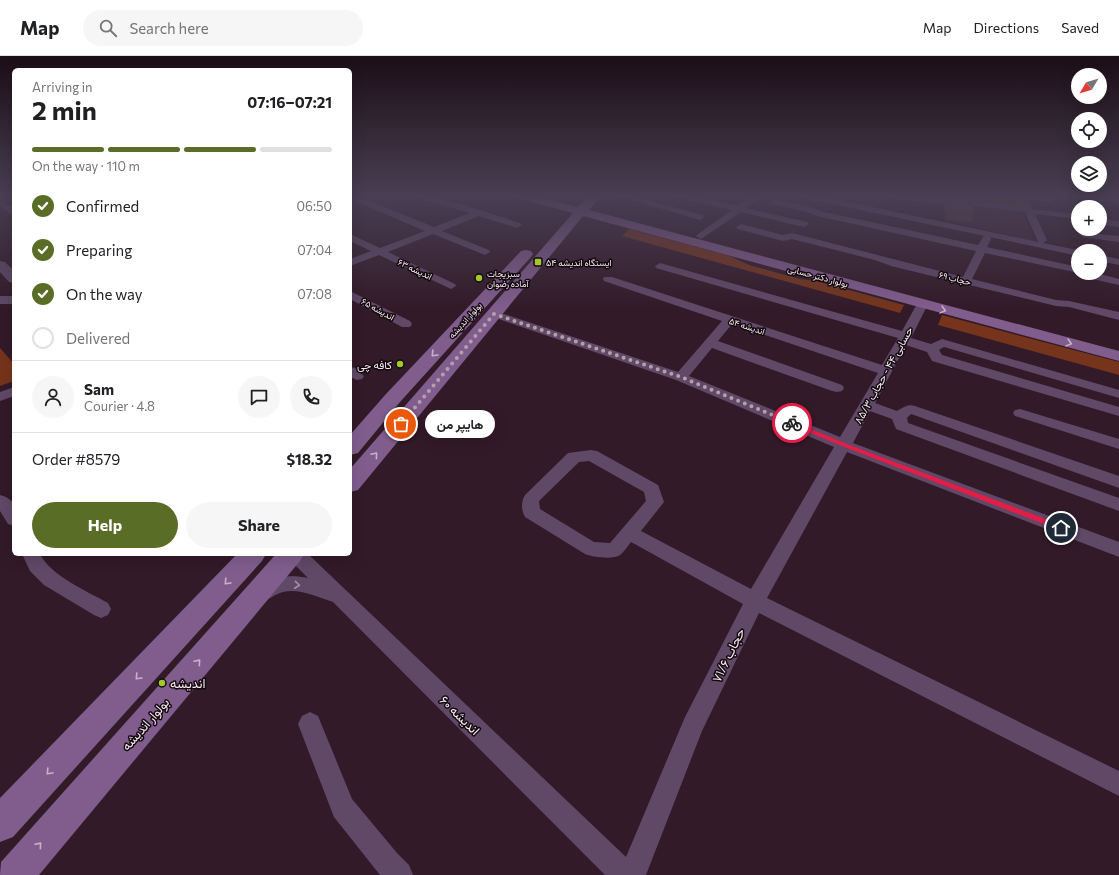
<!DOCTYPE html>
<meta charset="utf-8">
<style>
body{margin:0;font-family:Commissioner,Vazirmatn,sans-serif;background:#f6f6f6;color:#202124;height:100vh;display:flex;flex-direction:column;font-size:15px;white-space:nowrap}
*{box-sizing:border-box;margin:0}
p{font-size:13px;color:#757577}
.icon{flex:none;width:22px;height:22px;fill:none;stroke:currentColor;stroke-width:2;stroke-linecap:round;stroke-linejoin:round}
.map{position:relative;flex:1;overflow:hidden}
.side{position:absolute;left:12px;top:12px;width:340px;height:488px;display:flex;flex-direction:column;background:#fff;border-radius:6px;box-shadow:0 4px 16px #0002}
.side>*{flex:none}
.needle{width:26px;rotate:232deg}
.controls{position:absolute;left:1071px;top:12px;display:grid;gap:8px}
.controls a{display:grid;place-items:center;width:36px;height:36px;border-radius:50%;background:#fff;box-shadow:0 4px 16px #0002;font-size:20px}
.pin{position:absolute;display:grid;place-items:center;width:34px;height:34px;color:#fff;margin:-17px;border:2px solid #fff;border-radius:50%;box-shadow:0 1px 4px #0007}
.courier{position:absolute;display:grid;place-items:center;width:40px;height:40px;margin:-20px;border:3px solid #e11d48;border-radius:50%;background:#fff;color:#222;box-shadow:0 1px 5px #0007}
.bubble{position:absolute;height:28px;border-radius:14px;background:#fff;box-shadow:0 4px 16px #0002;font-size:13px;font-weight:700;line-height:28px;text-align:center}
.headline em{font-style:normal;font-weight:700}
.headline div{display:flex;flex-direction:column-reverse}
.headline{display:flex;align-items:center;justify-content:space-between;height:68px;padding:0 20px}
h1{font-size:26px;font-weight:700;line-height:30px}
.bar{display:grid;grid-template-columns:repeat(4,1fr);gap:6px 4px;align-content:center;height:48px;padding:0 20px}
.bar i{height:5px;border-radius:3px;background:#e0e0e0}
.bar .selected{background:#5a6d27}
.bar p{grid-column:span 4}
.line{display:flex;align-items:center;gap:10px;padding:0 20px;border-top:1px solid #e0e0e0}
.line div{flex:1}
.round{display:grid;place-items:center;flex:none;width:42px;height:42px;border-radius:21px;background:#f6f6f6}
ol{padding:0 20px;list-style:none}
li{display:flex;align-items:center;gap:12px;height:44px}
li p{margin-inline-start:auto}
li .icon{padding:4px;border-radius:50%;background:#5a6d27;color:#fff;stroke-width:4}
li:last-child{color:#757577}
li i{width:22px;height:22px;border:2px solid #e0e0e0;border-radius:50%}
.primary-button{display:flex;gap:8px;margin-top:auto;padding:8px 20px}
.primary-button a{flex:1;height:46px;border-radius:24px;background:#5a6d27;color:#fff;font-size:16px;font-weight:700;line-height:46px;text-align:center}
.primary-button a+a{background:#f6f6f6;color:#202124}
header{display:flex;align-items:center;gap:24px;box-sizing:border-box;height:56px;padding:0 20px;background:#fff;border-bottom:1px solid #e0e0e0}
header strong{font-size:19px}
nav{display:flex;gap:22px;margin-inline-start:auto;font-size:14px}
.search{width:280px;height:36px;background:#f6f6f6;display:flex;align-items:center;gap:10px;box-sizing:border-box;padding:0 14px;border-radius:22px;color:#757577;font-size:15px}
.map>svg:first-child{display:block}
.built{fill:#402334}
.green{fill:#75341b}
.lines{fill:none;stroke-linecap:round;stroke-linejoin:round}
.minor{fill:#5f4967;fill-rule:evenodd}
.tertiary{fill:#5f4967;fill-rule:evenodd}
.secondary{fill:#815d8d;fill-rule:evenodd}
.wall{fill:#553a3d}
.building{fill:#634447;stroke:#453032}
.oneway{stroke:#c9b0c8}
.oneway2{stroke:#a491a5}
.route{fill:#e11d48}
.done{stroke:#b3a0aa;stroke-width:4;stroke-dasharray:0 7.2}
.poi-dot{fill:#a0c92b;stroke:#13090f;stroke-width:1.5}
.labels{text-anchor:middle;dominant-baseline:central;stroke-width:3;stroke-linejoin:round;paint-order:stroke}
.far-poi-label{font-size:9px;fill:#f9e8f0;stroke:#13090f;text-anchor:start}
.far-street-label{font-size:9px;fill:#f9e8f0;stroke:#13090f}
.poi-label{font-size:11px;fill:#f9e8f0;stroke:#13090f;text-anchor:end}
.street-label{font-size:11px;fill:#f9e8f0;stroke:#13090f}
.near-street-label{font-size:13px;fill:#f9e8f0;stroke:#13090f}
.near-poi-label{font-size:13px;fill:#f9e8f0;stroke:#13090f;text-anchor:start}
</style>
<header>
<strong>Map</strong>
<div class="search"><svg class="icon" aria-label="search" viewBox="0 0 24 24"><circle cx="10" cy="10" r="6"/><path d="M15 15l6 6"/></svg>Search here</div>
<nav><a>Map</a><a>Directions</a><a>Saved</a></nav>
</header>
<div class="map">
<svg width="1119" height="819" viewBox="0 0 1119 819">
<rect width="100%" height="100%" fill="#321a28"/>
<!-- built -->
<path class="built" d="M943,145L1021,154L1036,186L944,164Z"/>
<!-- green -->
<g class="green">
<path d="M939,139H1018L1024,151L940,141Z"/>
<path d="M629,173L730,200L749,209L800,223L816,225L904,249L900,257L622,180Z"/>
<path d="M942,259L1119,306V319L938,269Z"/>
<path d="M0,292L14,308V325L0,330Z"/>
</g>
<g class="lines">
<!-- minor -->
<g class="minor">
<path d="M350,139H355L434,171L470,157L408,139C441,139 488,157 520,167L522,169L517,172L479,160L442,175L489,194L490,196L485,199L433,178L388,196L455,228L456,230L451,233L379,199L350,210V203L371,195L350,185V178L380,192L425,175L350,143Z"/>
<path d="M615,139H629L703,159L704,161L700,164Z"/>
<path d="M675,139H691L738,150L753,139H763L746,152L807,166L809,168L804,171L741,156L701,183L696,180L698,178L732,154L676,141Z"/>
<path d="M799,139H816L1038,186L1025,156L942,146L938,148L888,142L884,139H911L934,142L937,140L1023,151L1018,139L1045,141L1044,139H1052L1055,144L1051,147L1028,143L1032,153L1076,158L1078,161V171L1075,170L1070,162L1035,158L1047,184L1043,187L1082,195H1078V200L990,181L991,183L987,191L1078,211L1079,217L985,197L972,223L1056,244L1069,245L1119,256V264L1069,251L1056,250L891,210L875,204L792,183L783,185L738,173L736,171L741,168L783,179L792,177L963,221L976,195L817,160L808,156L771,148L770,146L774,143L814,152L820,155L978,189L983,181L985,180L803,142Z"/>
<path d="M1076,139H1102L1119,141V147L1080,142Z"/>
<path d="M0,143L14,153V160L0,150Z"/>
<path d="M1100,163L1119,165V171L1100,169Z"/>
<path d="M1078,171V173H1086L1088,177L1119,180V186L1082,181L1076,173Z"/>
<path d="M1100,199L1119,203V209L1100,205Z"/>
<path d="M660,207L902,275L918,246H926L928,248L911,282L931,288L942,283L1119,334V342L944,291L939,294L942,299L1119,351V360L932,305L927,296L906,289L875,347L897,355C904,351 908,348 915,350L1119,420V432L911,358L907,362L908,367L1119,442V455L896,373L892,363L870,355L853,387L1119,486V501L847,396L767,542L1119,715V740L759,557L702,675L646,819H605L333,546C317,541 300,532 283,536C275,538 268,544 260,547L253,545L250,539C259,520 290,518 308,522L289,503L287,498H308L626,801L685,661L743,548L631,486C628,490 624,496 620,499C613,504 592,501 585,498L525,461C521,454 521,445 525,439L568,397L591,394L597,395L658,429L664,446L641,475L751,533L834,391L676,324L490,260L488,258L490,256H498L678,316L722,265L604,225L603,223L604,221H612L882,309L898,282L656,212L655,210ZM732,268L878,317L840,381L689,320L712,292L832,335L837,336L842,335L844,332L842,329L718,285ZM589,405L644,436L646,445L610,487L594,486L540,453L539,445L579,406Z"/>
<path d="M1083,217H1096L1119,223V229L1092,223Z"/>
<path d="M350,235L410,265L412,268L410,271H402L350,243Z"/>
<path d="M350,311L355,312L364,320L362,323L357,324L350,321Z"/>
<path d="M14,331V340L0,345V336Z"/>
<path d="M1020,353L1119,383V393L1015,360L1013,357L1015,354Z"/>
<path d="M0,439L6,441L14,447V470L8,468L0,455Z"/>
<path d="M22,498H40C51,520 87,535 108,547L111,553L108,559L101,562L94,559L44,529L30,515Z"/>
<path d="M310,656L318,660L352,743L397,797L409,809L413,819H380L334,761L298,668L302,660Z"/>
</g>
<!-- tertiary -->
<g class="tertiary">
<path d="M0,205L5,206L14,215V227L9,226L0,216Z"/>
<rect x="0" y="240" width="14" height="8"/>
</g>
<!-- secondary -->
<g class="secondary">
<path d="M512,139H532L578,151L589,139H602L589,154L1119,295V305L583,160L358,434L350,436V413L573,157L514,141Z"/>
<path d="M526,194L531,195L533,198L531,201L400,346L358,397L350,399V379L386,338L521,195Z"/>
<path d="M237,498H266L262,505L13,781L0,786V742Z"/>
<path d="M276,498H304L300,505L39,819H0L1,806Z"/>
</g>
</g>
<!-- wall -->
<path class="wall" d="M946,139H965L964,141L975,157L971,166L947,163L943,148L947,140Z"/>
<!-- building -->
<path class="building" d="M947,139L970,142L975,157L951,154Z"/>
<!-- one-way arrows -->
<defs><path id="oneway-chevron" d="M-2-3.5L2.5 0L-2 3.5" fill="none" stroke-width="1.6" stroke-linecap="round" stroke-linejoin="round"/></defs>
<g class="oneway">
<use href="#oneway-chevron" transform="translate(943 254) rotate(15)"/>
<use href="#oneway-chevron" transform="translate(1069 287) rotate(15)"/>
<use href="#oneway-chevron" transform="translate(434 298) rotate(133)"/>
<use href="#oneway-chevron" transform="translate(375 399) rotate(-50)"/>
<use href="#oneway-chevron" transform="translate(227 526) rotate(133)"/>
<use href="#oneway-chevron" transform="translate(198 606) rotate(-49)"/>
<use href="#oneway-chevron" transform="translate(138 621) rotate(133)"/>
<use href="#oneway-chevron" transform="translate(49 716) rotate(133)"/>
<use href="#oneway-chevron" transform="translate(39 789) rotate(-49)"/>
</g>
<use class="oneway2" href="#oneway-chevron" transform="translate(297 529) rotate(6)"/>
<!-- sky -->
<linearGradient id="sky" x2="0" y2="1"><stop stop-color="#1c0e16"/><stop offset="0.55" stop-color="#493e53"/><stop offset="1" stop-color="#493e53" stop-opacity="0"/></linearGradient>
<rect width="1119" height="254" fill="url(#sky)"/>
<!-- route -->
<path class="route" d="M789,366H794L847,388L1064,470L1065,472L1061,474H1059L842,390L789,368Z"/>
<g class="lines">
<!-- done -->
<path class="done" d="M401,368L494,258L681,321L792,367"/>
</g>
<!-- markers -->
<g class="poi-dot">
<rect x="534" y="202" width="8" height="8" rx="2"/>
<circle cx="479" cy="222" r="4"/>
<circle cx="400" cy="308" r="4"/>
<circle cx="162" cy="627" r="4"/>
</g>
<g class="labels">
<!-- far-poi labels -->
<g class="far-poi-label">
<text x="546" y="206">ایستگاه اندیشه ۵۴</text>
<text x="487" y="217">سبزیجات<tspan x="487" dy="10">آماده رضوان</tspan></text>
</g>
<!-- far-street labels -->
<g class="far-street-label">
<text transform="translate(415 213) rotate(26)">اندیشه ۶۳</text>
<text transform="translate(818 220) rotate(15)">بولوار دکتر حسابی</text>
<text transform="translate(955 222) rotate(14)">حجاب ۶۹</text>
<text transform="translate(378 253) rotate(29)">اندیشه ۶۵</text>
<text transform="translate(465 264) rotate(-48)">بولوار اندیشه</text>
<text transform="translate(747 270) rotate(18)">اندیشه ۵۴</text>
</g>
<!-- poi labels -->
<g class="poi-label">
<text x="392" y="308">کافه چی</text>
</g>
<!-- street labels -->
<g class="street-label">
<text transform="translate(883 319) rotate(-61)">حسابی ۴۴ - حجاب ۸۵/۳</text>
</g>
<!-- near-street labels -->
<g class="near-street-label">
<text transform="translate(728 599) rotate(-64)">حجاب ۷۱/۶</text>
<text transform="translate(460 659) rotate(44)">اندیشه ۶۰</text>
<text transform="translate(145 668) rotate(-49)">بولوار اندیشه</text>
</g>
<!-- near-poi labels -->
<g class="near-poi-label">
<text x="170" y="627">اندیشه</text>
</g>
</g>
</svg>
<div class="controls">
<a><svg class="needle" viewBox="-14 -14 28 28"><path d="M0-13l5 13h-10z" fill="#e53935"/><path d="M0 13l5-13h-10z" fill="#757577"/></svg></a>
<a><svg class="icon" aria-label="locate" viewBox="0 0 24 24"><circle cx="12" cy="12" r="6"/><path d="M12 2v4M12 18v4M2 12h4M18 12h4"/></svg></a>
<a><svg class="icon" aria-label="layers" viewBox="0 0 24 24"><path d="M12 4l9 5-9 5-9-5zM3 14l9 5 9-5"/></svg></a>
<a>+</a>
<a>−</a>
</div>
<div class="pin" style="left:401px;top:368px;background:#ea580c"><svg class="icon" aria-label="bag" viewBox="0 0 24 24"><path d="M5 8h14l-1 12H6zM9 8a3 3 0 0 1 6 0"/></svg></div>
<div class="pin" style="left:1061px;top:472px;background:#1f2937"><svg class="icon" aria-label="home" viewBox="0 0 24 24"><path d="M3 11l9-7 9 7M6 9v11h12V9"/></svg></div>
<div class="courier" style="left:792px;top:367px"><svg class="icon" aria-label="bike" viewBox="0 0 24 24"><circle cx="6" cy="16" r="4"/><circle cx="18" cy="16" r="4"/><path d="M6 16l4-8h5l3 8M10 8l3 8H6M13 5h3"/></svg></div>
<div class="bubble" style="left:425px;top:354px;width:70px">هایپر من</div>
<section class="side">
<div class="headline"><div><h1>2 min</h1><p>Arriving in</p></div><em>07:16–07:21</em></div>
<div class="bar"><i class="selected"></i><i class="selected"></i><i class="selected"></i><i></i><p>On the way · 110 m</p></div>
<ol>
<li><svg class="icon" aria-label="check" viewBox="0 0 24 24"><path d="M5 12l5 5 9-10"/></svg>Confirmed<p>06:50</p></li>
<li><svg class="icon" aria-label="check" viewBox="0 0 24 24"><path d="M5 12l5 5 9-10"/></svg>Preparing<p>07:04</p></li>
<li><svg class="icon" aria-label="check" viewBox="0 0 24 24"><path d="M5 12l5 5 9-10"/></svg>On the way<p>07:08</p></li>
<li><i></i>Delivered</li>
</ol>
<div class="line" style="height:72px"><a class="round"><svg class="icon" aria-label="person" viewBox="0 0 24 24"><circle cx="12" cy="8" r="4"/><path d="M4 21q1-7 8-7t8 7"/></svg></a><div><b>Sam</b><p>Courier · 4.8</p></div><a class="round"><svg class="icon" aria-label="chat" viewBox="0 0 24 24"><path d="M4 5h16v11H9l-5 4z"/></svg></a><a class="round"><svg class="icon" aria-label="phone" viewBox="0 0 24 24"><path d="M5 4h4l2 5-3 2q2 4 5 5l2-3 5 2v4C11 20 4 13 5 4z"/></svg></a></div>
<div class="line" style="height:52px"><div>Order #8579</div><b>$18.32</b></div>
<div class="primary-button"><a>Help</a><a>Share</a></div>
</section>
</div>
